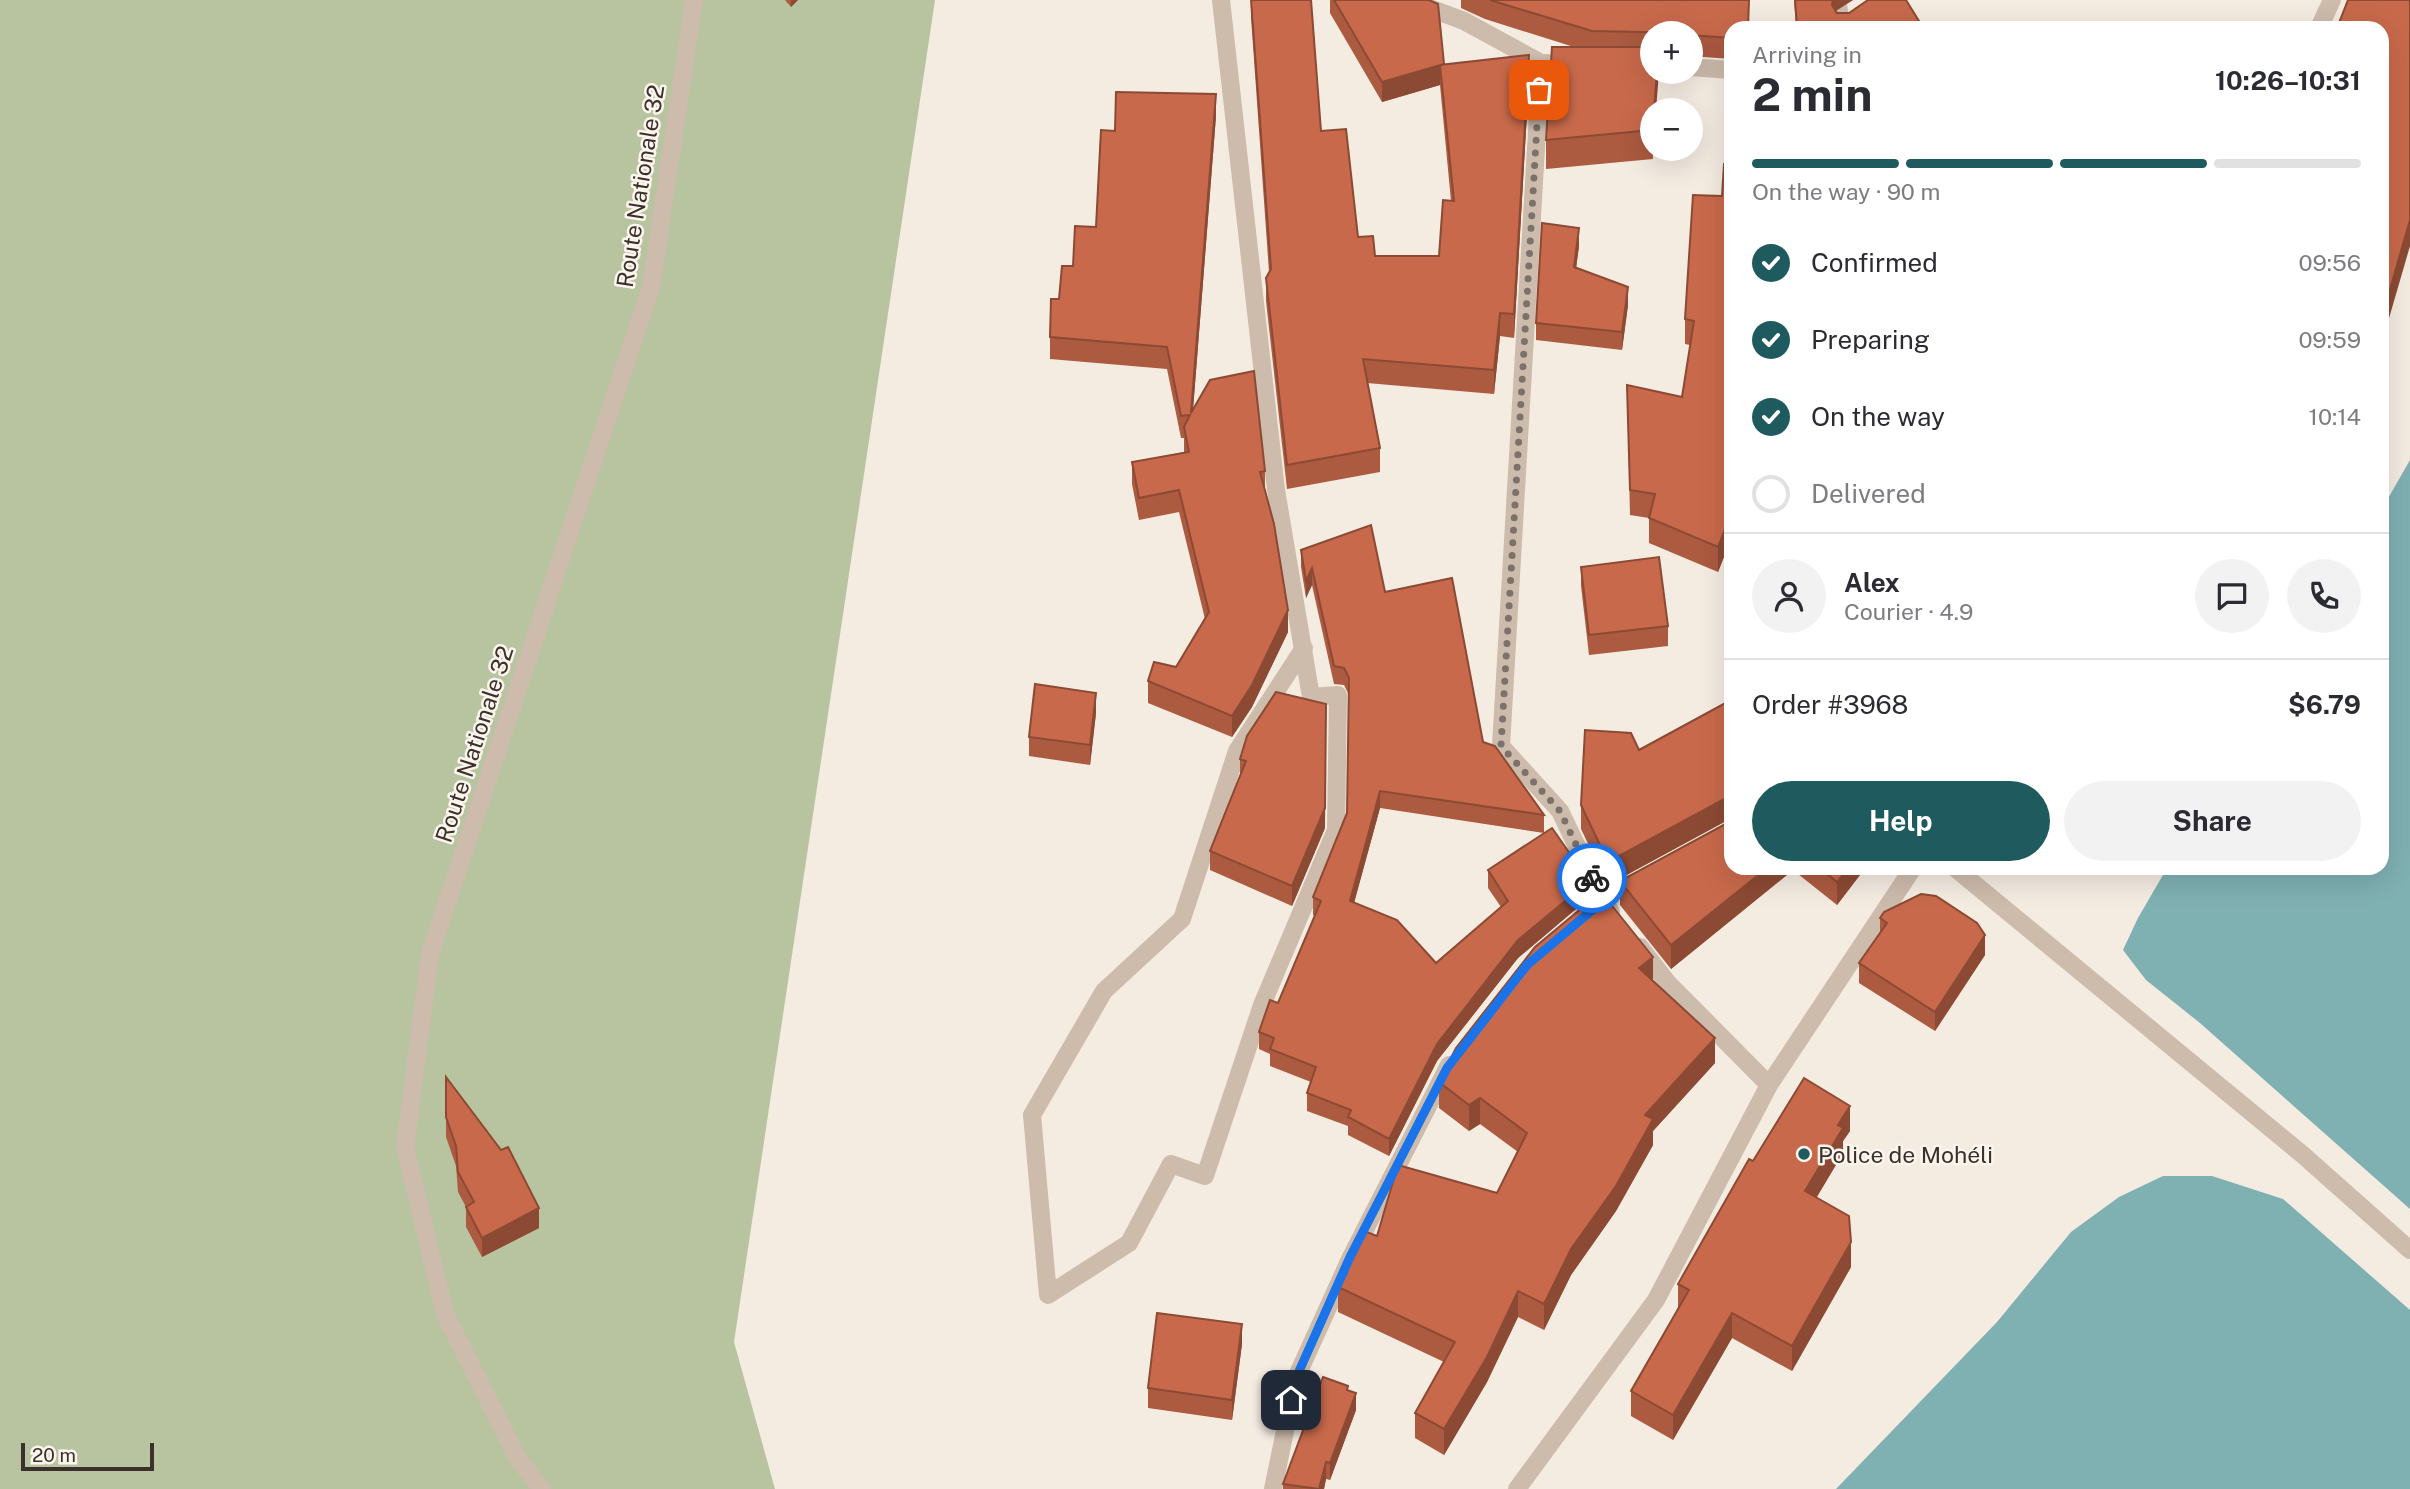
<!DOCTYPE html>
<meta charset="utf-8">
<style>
body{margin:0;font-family:"Public Sans",sans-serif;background:#f2f2f3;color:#2b2b33;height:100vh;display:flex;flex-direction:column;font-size:26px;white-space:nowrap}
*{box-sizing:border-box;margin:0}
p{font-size:23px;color:#7c7c81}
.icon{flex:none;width:38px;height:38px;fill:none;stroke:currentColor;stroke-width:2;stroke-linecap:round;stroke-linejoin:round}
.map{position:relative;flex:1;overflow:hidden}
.panel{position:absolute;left:1724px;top:21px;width:665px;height:854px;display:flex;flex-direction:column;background:#fff;border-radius:21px;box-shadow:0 7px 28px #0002}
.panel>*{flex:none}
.fabs{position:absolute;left:1640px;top:21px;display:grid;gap:14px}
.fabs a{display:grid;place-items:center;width:63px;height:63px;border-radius:50%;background:#fff;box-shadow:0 7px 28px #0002;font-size:35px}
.scale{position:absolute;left:21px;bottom:18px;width:133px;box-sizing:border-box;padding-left:7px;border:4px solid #3b302b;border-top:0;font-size:19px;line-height:24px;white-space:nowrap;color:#3b302b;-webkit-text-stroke:5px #fbf5ee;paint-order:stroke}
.pin{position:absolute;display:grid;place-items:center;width:60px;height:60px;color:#fff;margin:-30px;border-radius:14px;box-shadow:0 4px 10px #0006}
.courier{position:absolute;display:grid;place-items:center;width:70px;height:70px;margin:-35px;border:5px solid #1a73e8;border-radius:50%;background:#fff;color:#222;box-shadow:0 2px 9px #0007}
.headline em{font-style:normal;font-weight:700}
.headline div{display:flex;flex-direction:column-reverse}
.headline{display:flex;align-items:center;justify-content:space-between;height:119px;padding:0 28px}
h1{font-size:46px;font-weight:700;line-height:52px}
.bar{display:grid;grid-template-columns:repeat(4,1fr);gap:10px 7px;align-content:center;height:84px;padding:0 28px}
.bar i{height:9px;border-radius:5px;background:#e1e1e2}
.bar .active{background:#1f5a5e}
.bar p{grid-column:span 4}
.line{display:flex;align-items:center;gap:18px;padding:0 28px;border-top:2px solid #e1e1e2}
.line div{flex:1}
.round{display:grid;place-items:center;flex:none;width:74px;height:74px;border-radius:37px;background:#f2f2f3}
ol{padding:0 28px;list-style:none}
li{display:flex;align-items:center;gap:21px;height:77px}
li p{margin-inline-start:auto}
li .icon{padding:7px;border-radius:50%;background:#1f5a5e;color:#fff;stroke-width:4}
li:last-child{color:#7c7c81}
li i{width:38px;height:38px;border:4px solid #e1e1e2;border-radius:50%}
.action{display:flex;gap:14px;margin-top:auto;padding:14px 28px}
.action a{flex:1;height:80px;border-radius:42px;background:#1f5a5e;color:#fff;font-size:28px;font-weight:700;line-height:80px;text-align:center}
.action a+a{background:#f2f2f3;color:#2b2b33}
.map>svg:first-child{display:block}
.green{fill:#b8c4a0}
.water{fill:#7fb0b2}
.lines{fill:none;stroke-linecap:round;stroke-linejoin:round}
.service{stroke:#cdbbac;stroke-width:18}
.minor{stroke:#cdbbac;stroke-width:18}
.tertiary{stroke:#cdbbac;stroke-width:18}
.wall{fill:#ac5a40}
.shaded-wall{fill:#8c4a34}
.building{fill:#c8694b;stroke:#8c4a34;stroke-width:2}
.done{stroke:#7c716b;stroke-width:7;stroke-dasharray:0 12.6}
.route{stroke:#1a73e8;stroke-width:9}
.poi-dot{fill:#1f5a5e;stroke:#fbf5ee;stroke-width:2.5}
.labels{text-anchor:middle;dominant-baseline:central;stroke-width:5;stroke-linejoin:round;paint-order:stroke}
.street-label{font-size:23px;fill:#3b302b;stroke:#fbf5ee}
.poi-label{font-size:23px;fill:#3b302b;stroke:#fbf5ee;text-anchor:start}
</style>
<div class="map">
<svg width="2410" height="1489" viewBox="0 0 2410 1489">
<rect width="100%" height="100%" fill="#f4ebe1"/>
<!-- green -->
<path class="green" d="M0,0H935L734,1342L775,1489H0Z"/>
<!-- water -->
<g class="water">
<path d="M2410,460V1209L2200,1023L2146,980L2123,950L2138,918L2167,868H2382V509Z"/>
<path d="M2163,1176H2212L2283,1199L2410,1310V1489H1836L1997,1322L2071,1232L2119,1197Z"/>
</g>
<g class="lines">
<!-- service -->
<path class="service" d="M1955,868L2303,1155L2410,1250"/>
<!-- minor -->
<g class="minor">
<path d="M1221,0L1276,490L1311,697L1338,695L1336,830L1262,1005L1205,1176L1171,1164L1129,1243L1048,1295L1032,1115L1104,991L1182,919L1237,751L1304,648"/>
<path d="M1408,0L1464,21L1541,63H1548"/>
<path d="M1837,0L1842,28"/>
<path d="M2319,28L2332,0"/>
<path d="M1541,63L1501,746L1560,811L1603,901L1611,912"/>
<path d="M1690,67L1731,70"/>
<path d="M1640,947L1667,982L1769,1085"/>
<path d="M1273,1489L1296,1378L1351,1257L1449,1065"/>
<path d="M1517,1489L1656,1300L1769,1085L1913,868"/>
</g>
<!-- tertiary -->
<path class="tertiary" d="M542,1489L518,1459L445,1314L405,1147L430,954L651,287L694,0"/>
</g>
<!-- wall -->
<g class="wall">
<path d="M785,0H798L791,7Z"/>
<path d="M1251,0L1321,131L1358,237L1375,256H1439L1451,201L1440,85L1382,102L1330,13V0H1429L1444,64L1529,78L1514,338L1500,336L1494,394L1367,383L1380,448V472L1287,489L1266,301V278L1269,272L1251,17Z"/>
<path d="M1461,0H1749L1731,28V59L1690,56V33H1652V72H1659L1652,110L1653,159L1546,169V140L1574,47L1485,19L1461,8Z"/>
<path d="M1794,0H1853L1836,11L1837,13L1922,26V28H1796Z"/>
<path d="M1216,116L1193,410L1265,471V490L1288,632L1252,707L1232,737L1148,703V681L1176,667L1205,619L1179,512L1139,520L1132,484V462L1184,452V438H1181L1167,369L1050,359V337L1059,299L1073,266L1096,227L1115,131Z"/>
<path d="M1731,164V539L1718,572L1649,543V518L1630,515L1627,385L1682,397L1690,345L1685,344V319Z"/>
<path d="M1579,246L1576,268L1628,305L1622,350L1536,340V323Z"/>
<path d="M1301,550L1385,592L1483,742L1544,815V833L1380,808L1354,902L1436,963L1501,907L1488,888V870L1589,898L1518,958L1437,1061L1389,1156L1348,1135V1126L1307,1111V1093L1311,1082L1270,1066V1054L1259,1049V1032L1278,1003L1315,916L1313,915V897L1347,813L1349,695L1344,685L1334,684L1312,585L1306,598L1301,567Z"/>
<path d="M1581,567L1668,626V646L1589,655L1581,586Z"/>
<path d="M1731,700V868H1863V871L1837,905L1793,870L1671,969L1620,905V881L1730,821H1726L1608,885L1581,829V805L1639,750Z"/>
<path d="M1096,713L1090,765L1029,756V737Z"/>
<path d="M1247,736L1325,828L1292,906L1210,870V851L1240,776V759Z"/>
<path d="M1880,918L1985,955L1935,1031L1859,983V963L1880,933Z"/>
<path d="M1653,981L1715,1063L1653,1131V1145L1616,1211L1571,1275L1544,1330L1518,1317L1487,1382L1444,1455L1415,1438V1413L1444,1362L1338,1312V1287L1377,1236L1497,1193L1518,1152L1480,1124L1469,1131L1439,1108V1082Z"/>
<path d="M446,1077L539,1228L482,1257L466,1227V1207L458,1192L456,1166L446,1137Z"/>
<path d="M1850,1131L1843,1141V1153L1817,1197L1851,1267L1792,1371L1732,1338L1673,1440L1631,1416V1391L1678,1309V1284L1753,1161Z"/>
<path d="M1242,1344L1232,1420L1148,1408V1388Z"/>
<path d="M1348,1390L1356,1410L1330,1480L1326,1479L1324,1489H1283V1484Z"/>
</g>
<!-- shaded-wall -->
<g class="shaded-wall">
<path d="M791,0H798L791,7Z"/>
<path d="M1833,0H1853L1833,12L1832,5Z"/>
<path d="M1529,55V78L1514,338V314Z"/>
<path d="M1440,65V85L1382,102V82Z"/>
<path d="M1657,72H1659L1656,110H1654Z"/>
<path d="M1216,94V116L1191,435V413Z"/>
<path d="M2410,220V246L2385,332L2382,337V311Z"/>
<path d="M1579,228V246L1574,284V267Z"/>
<path d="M1628,287V305L1622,350V332Z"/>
<path d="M1500,313V336L1494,394V370Z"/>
<path d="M1731,514V539L1718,572V547Z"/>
<path d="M1312,568V585L1306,598V581Z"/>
<path d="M1288,610V632L1252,707L1232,737V716Z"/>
<path d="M1096,693V713L1090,765V745Z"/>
<path d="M1326,704L1325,828L1292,906V886Z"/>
<path d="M1380,791V808L1350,918V901Z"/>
<path d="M1726,798V821L1608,885V862Z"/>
<path d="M1767,868H1793V870L1671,969V945Z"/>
<path d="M1848,868H1863V871L1837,905V882Z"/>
<path d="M1589,881V898L1518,958L1437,1061L1389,1156V1139L1437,1044L1518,940Z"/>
<path d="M1985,935V955L1935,1031V1012Z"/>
<path d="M1653,957V983L1639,968Z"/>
<path d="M1715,1038V1063L1653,1131V1145L1616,1211L1571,1275L1544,1330V1304L1571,1249L1645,1115Z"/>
<path d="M1480,1098V1124L1469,1131V1105Z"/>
<path d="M1850,1106V1131L1843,1141V1153L1805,1216V1191L1838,1125Z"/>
<path d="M539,1208V1228L482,1257V1238Z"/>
<path d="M1851,1242V1267L1792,1371V1346Z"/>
<path d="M1518,1291V1317L1487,1382L1444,1455V1429Z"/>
<path d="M1732,1313V1338L1673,1440V1415Z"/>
<path d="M1242,1324V1344L1232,1420V1400Z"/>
<path d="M1356,1393V1410L1330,1480V1463Z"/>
<path d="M1326,1462V1479L1324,1489H1319Z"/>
</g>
<!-- building -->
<g class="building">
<path d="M1251,0H1311L1321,131L1346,129L1358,237L1373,236L1375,256H1439L1443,200L1454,201L1440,65L1529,55L1514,314L1500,313L1494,370L1363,359L1380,448L1287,465L1266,278L1271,269Z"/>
<path d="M1334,0H1429L1438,4L1444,64L1382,82Z"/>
<path d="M1490,0H1749L1748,28H1731V38L1690,35V33L1592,31Z"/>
<path d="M1795,0H1833L1832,5L1837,13H1849L1868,0H1906L1922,26L1901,28H1843L1842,24L1797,26Z"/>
<path d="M2348,0H2410V220L2385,307L2382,311V28H2337Z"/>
<path d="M1552,47H1652V72H1657L1654,110H1652V130L1546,140Z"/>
<path d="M1116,92L1216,94L1191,413L1210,380L1254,371L1265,471L1260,472L1274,524L1288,610L1252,685L1232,716L1148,681L1154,662L1176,667L1209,612L1179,490L1139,498L1132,462L1189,452L1184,427L1190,415L1181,416L1167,347L1050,337L1051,299H1059L1062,266H1073L1075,226L1096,227L1101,130L1115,131Z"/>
<path d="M1724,164H1731V514L1718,547L1649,518L1655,494L1630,490L1627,385L1682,397L1694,321L1685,319L1693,195L1722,196Z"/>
<path d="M1542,223L1579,228L1574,267L1628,287L1622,332L1536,323Z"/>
<path d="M1371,525L1385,592L1452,578L1483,742L1495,746L1544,815L1380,791L1350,901L1397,920L1436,963L1508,901L1488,870L1552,828L1578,865V858L1589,881L1518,940L1437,1044L1389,1139L1348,1117L1351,1110L1307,1093L1316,1067L1270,1049L1274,1038L1259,1032L1270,1000L1278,1003L1321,901L1313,897L1347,813L1349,678L1344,668L1334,666L1312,568L1306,581L1301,550Z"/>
<path d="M1659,557L1668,626L1589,635L1581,567Z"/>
<path d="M1035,684L1096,693L1090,745L1029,737Z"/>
<path d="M1276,692L1326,704L1325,808L1292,886L1210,851L1246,761L1240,759L1247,736Z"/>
<path d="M1731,700V798H1726L1608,862L1581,805L1585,730L1631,733L1639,750Z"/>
<path d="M1731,821V868H1767L1671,945L1620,881Z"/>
<path d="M1820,868H1848L1837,882Z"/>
<path d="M1601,892L1653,957L1639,968L1715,1038L1645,1115L1653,1119L1616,1186L1571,1249L1544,1304L1518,1291L1487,1357L1444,1429L1415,1413L1455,1342L1338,1287L1364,1231L1377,1236L1398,1165L1497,1193L1527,1133L1480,1098L1469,1105L1439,1082L1456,1048L1535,947Z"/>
<path d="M1921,894L1936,896L1977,923L1985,935L1935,1012L1859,963L1887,923L1880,918L1884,912Z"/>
<path d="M446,1077L501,1150L508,1147L539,1208L482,1238L466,1207L474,1202L458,1172L456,1146L446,1117Z"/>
<path d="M1804,1078L1850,1106L1838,1125L1843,1128L1805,1191L1849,1216L1851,1242L1792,1346L1732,1313L1673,1415L1631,1391L1689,1290L1678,1284L1749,1159L1753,1161Z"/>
<path d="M1157,1313L1242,1324L1232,1400L1148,1388Z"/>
<path d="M1323,1377L1348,1386L1347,1390L1356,1393L1330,1463L1326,1462L1319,1489L1283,1484Z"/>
</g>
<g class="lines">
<!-- done -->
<path class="done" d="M1539,90L1501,746L1560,811L1592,878"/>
<!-- route -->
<path class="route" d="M1291,1400L1296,1378L1350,1257L1447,1068L1527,965L1603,901L1592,878"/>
</g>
<!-- markers -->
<circle class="poi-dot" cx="1804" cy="1154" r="7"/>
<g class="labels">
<!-- street labels -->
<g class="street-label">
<text transform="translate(640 186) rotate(-81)">Route Nationale 32</text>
<text transform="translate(474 744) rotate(-72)">Route Nationale 32</text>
</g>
<!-- poi labels -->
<g class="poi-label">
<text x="1818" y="1154">Police de Mohéli</text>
</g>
</g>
</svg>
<div class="fabs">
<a>+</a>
<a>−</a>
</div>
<div class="scale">20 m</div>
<div class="pin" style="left:1539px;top:90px;background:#ea580c"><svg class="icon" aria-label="bag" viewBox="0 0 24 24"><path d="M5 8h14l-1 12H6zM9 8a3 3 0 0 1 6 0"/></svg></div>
<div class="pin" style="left:1291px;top:1400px;background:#1f2937"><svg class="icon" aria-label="home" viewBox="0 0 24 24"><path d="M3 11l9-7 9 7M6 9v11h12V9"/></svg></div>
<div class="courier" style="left:1592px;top:878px"><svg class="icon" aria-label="bike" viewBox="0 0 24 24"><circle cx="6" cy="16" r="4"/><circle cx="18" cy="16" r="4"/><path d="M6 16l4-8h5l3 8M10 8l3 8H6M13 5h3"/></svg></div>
<section class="panel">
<div class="headline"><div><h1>2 min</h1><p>Arriving in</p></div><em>10:26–10:31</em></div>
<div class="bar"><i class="active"></i><i class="active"></i><i class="active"></i><i></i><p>On the way · 90 m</p></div>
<ol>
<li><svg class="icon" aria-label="check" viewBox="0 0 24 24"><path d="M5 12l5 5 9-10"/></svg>Confirmed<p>09:56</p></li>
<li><svg class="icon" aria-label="check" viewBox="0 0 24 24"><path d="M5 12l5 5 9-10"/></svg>Preparing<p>09:59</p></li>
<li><svg class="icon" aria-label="check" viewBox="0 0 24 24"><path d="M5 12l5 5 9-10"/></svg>On the way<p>10:14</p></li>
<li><i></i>Delivered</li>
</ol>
<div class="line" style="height:126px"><a class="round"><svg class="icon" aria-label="person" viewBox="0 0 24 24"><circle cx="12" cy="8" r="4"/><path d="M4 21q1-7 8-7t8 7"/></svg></a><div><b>Alex</b><p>Courier · 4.9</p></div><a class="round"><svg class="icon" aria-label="chat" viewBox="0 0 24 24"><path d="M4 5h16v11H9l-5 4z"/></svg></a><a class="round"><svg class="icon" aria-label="phone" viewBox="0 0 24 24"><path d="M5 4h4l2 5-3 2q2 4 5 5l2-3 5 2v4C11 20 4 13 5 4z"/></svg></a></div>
<div class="line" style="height:91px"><div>Order #3968</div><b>$6.79</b></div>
<div class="action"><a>Help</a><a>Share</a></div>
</section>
</div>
